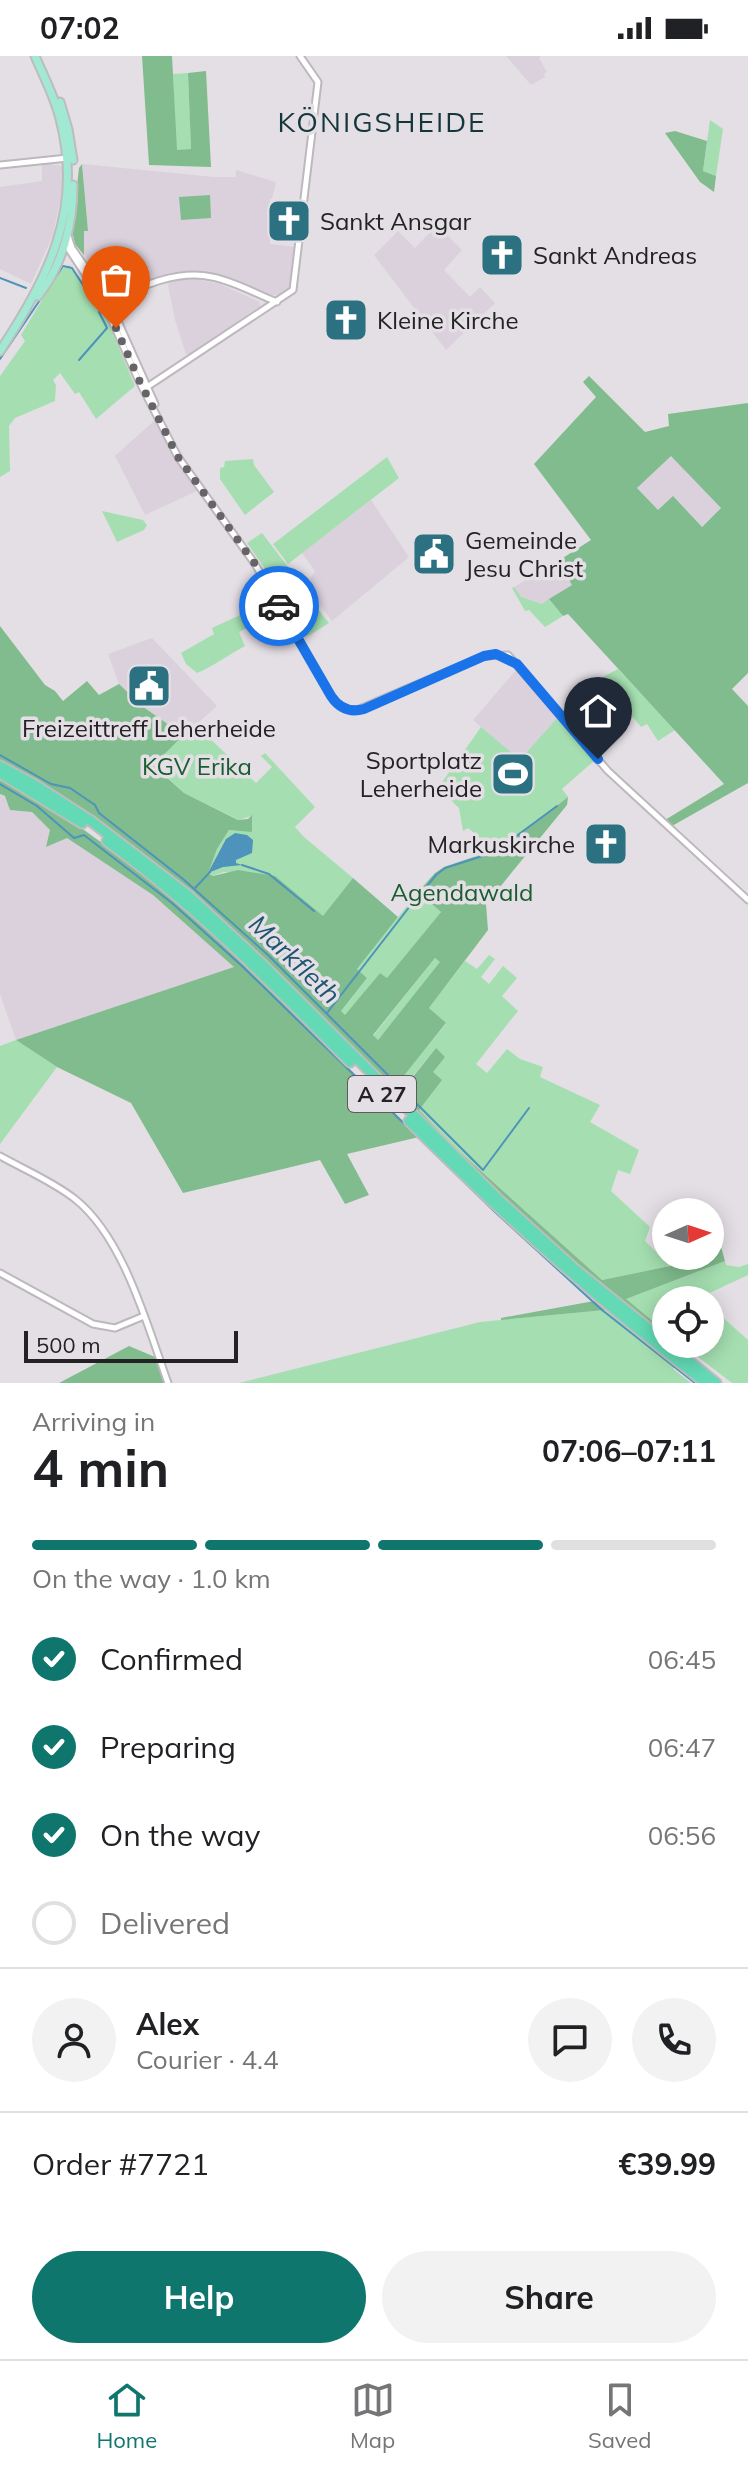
<!DOCTYPE html>
<meta charset="utf-8">
<style>
body{margin:0;font-family:Mulish,sans-serif;background:#f2f2f2;color:#202124;height:100vh;display:flex;flex-direction:column;font-size:30px;white-space:nowrap}
*{box-sizing:border-box;margin:0}
p{font-size:26px;color:#757577}
.icon{flex:none;width:44px;height:44px;fill:none;stroke:currentColor;stroke-width:2;stroke-linecap:round;stroke-linejoin:round}
.map{position:relative;height:1327px;overflow:hidden}
.drawer{display:flex;flex-direction:column;background:#fff;flex:1}
.drawer>*{flex:none}
.needle{width:52px;rotate:87deg}
.buttons{position:absolute;left:652px;top:1142px;display:grid;gap:16px}
.buttons a{display:grid;place-items:center;width:72px;height:72px;border-radius:50%;background:#fff;box-shadow:0 4px 20px #0003;font-size:40px}
.scale{position:absolute;left:24px;bottom:20px;width:214px;box-sizing:border-box;padding-left:8px;border:4px solid #242224;border-top:0;font-size:22px;line-height:28px;white-space:nowrap;color:#242224;-webkit-text-stroke:6px #e4dfe5;paint-order:stroke}
.pin{position:absolute;display:grid;place-items:center;width:68px;height:68px;color:#fff;margin:-82px -34px;border-radius:50% 50% 50% 0;rotate:-45deg;box-shadow:0 0 8px #0007}
.pin .icon{rotate:45deg}
.courier{position:absolute;display:grid;place-items:center;width:80px;height:80px;margin:-40px;border:6px solid #1a73e8;border-radius:50%;background:#fff;color:#222;box-shadow:0 2px 10px #0007}
.headline em{font-style:normal;font-weight:700}
.headline div{display:flex;flex-direction:column-reverse}
.headline{display:flex;align-items:center;justify-content:space-between;height:136px;padding:0 32px}
h1{font-size:52px;font-weight:700;line-height:60px}
.bar{display:grid;grid-template-columns:repeat(4,1fr);gap:12px 8px;align-content:center;height:96px;padding:0 32px}
.bar i{height:10px;border-radius:6px;background:#e0e0e0}
.bar .active{background:#0f766e}
.bar p{grid-column:span 4}
.line{display:flex;align-items:center;gap:20px;padding:0 32px;border-top:2px solid #e0e0e0}
.line div{flex:1}
.round{display:grid;place-items:center;flex:none;width:84px;height:84px;border-radius:42px;background:#f2f2f2}
ol{padding:0 32px;list-style:none}
li{display:flex;align-items:center;gap:24px;height:88px}
li p{margin-inline-start:auto}
li .icon{padding:8px;border-radius:50%;background:#0f766e;color:#fff;stroke-width:4}
li:last-child{color:#757577}
li i{width:44px;height:44px;border:4px solid #e0e0e0;border-radius:50%}
.action{display:flex;gap:16px;margin-top:auto;padding:16px 32px}
.action a{flex:1;height:92px;border-radius:48px;background:#0f766e;color:#fff;font-size:32px;font-weight:700;line-height:92px;text-align:center}
.action a+a{background:#f2f2f2;color:#202124}
.status{display:flex;justify-content:space-between;align-items:center;height:56px;padding:0 40px;background:#fff;direction:ltr}
.status svg{height:22px;fill:currentColor}
.dock{display:flex;justify-content:space-around;align-items:center;height:112px;border-top:2px solid #e0e0e0;background:#fff;font-size:22px;color:#757577}
.dock a{display:grid;justify-items:center;gap:4px}
.dock .active{color:#0f766e}
.map>svg:first-child{display:block}
.built{fill:#dad1dc}
.green{fill:#a5dfb1}
.forest{fill:#80bc8d;fill-rule:evenodd}
.water{fill:#4d93bb}
.lines{fill:none;stroke-linecap:round;stroke-linejoin:round}
.stream{stroke:#4d93bb;stroke-width:2}
.minor-casing{stroke:#bcb8bd;stroke-width:9}
.major-casing{stroke:#bdbdbd;stroke-width:11}
.highway-casing{stroke:#bdbdbd;stroke-width:13}
.minor{stroke:#fff;stroke-width:5}
.major{stroke:#a1e9d3;stroke-width:7}
.highway{stroke:#63dab5;stroke-width:9}
.done{stroke:#676468;stroke-width:8;stroke-dasharray:0 14.4}
.route{stroke:#1a73e8;stroke-width:10}
.labels{text-anchor:middle;dominant-baseline:central;stroke-width:7;stroke-linejoin:round;paint-order:stroke}
.shield{fill:#e4dfe5;stroke:#5e5b5e;stroke-width:2}
.shield-label{font-size:22px;font-weight:bold;fill:#242224}
.poi-label{font-size:24px;fill:#242224;stroke:#e4dfe5;text-anchor:start}
.park-label{font-size:24px;fill:#1b5d30;stroke:#e4dfe5}
.water-label{font-size:26px;font-style:italic;fill:#1f5572;stroke:#e4dfe5}
.quarter-label{font-size:28px;letter-spacing:2px;fill:#15363d;stroke:#e4dfe5}
</style>
<div class="status"><b>07:02</b><svg viewBox="0 0 49 12"><path d="M0 12V9h3v3zM5 12V6h3v6zM10 12V3h3v9zM15 12V0h3v12zM26 1h20v11H26zM47 4h2v5h-2z"/></svg></div>
<div class="map">
<svg width="748" height="1327" viewBox="0 0 748 1327">
<rect width="100%" height="100%" fill="#e4dfe5"/>
<!-- built -->
<g class="built">
<path d="M506,0H541L539,2L547,16L544,18L545,21L531,29Z"/>
<path d="M42,107L63,110L62,135L53,179L31,228L0,213V131L42,125Z"/>
<path d="M82,108L214,121H236V114L276,126L272,143H270L269,149L271,150L267,169L271,172L270,188L296,191L292,230L280,239H268L217,218L191,215H181L138,227L109,239L84,199V175L88,174Z"/>
<path d="M437,169L462,194L444,214L470,241L480,231L495,247L446,294L374,199L398,175L415,192Z"/>
<path d="M183,223H196L220,228L260,246V250L190,298H186L175,264L168,229L170,226Z"/>
<path d="M155,364L168,390L197,435L145,459L115,400Z"/>
<path d="M671,399L721,452L701,471L673,441L658,454L637,432Z"/>
<path d="M371,444L409,501L332,565L309,534L310,523L315,515L302,497Z"/>
<path d="M558,505L572,529L542,548L520,541L514,531Z"/>
<path d="M152,582L217,650L181,682L169,669L142,650L119,628L108,598Z"/>
<path d="M517,613L558,661L520,705L473,664Z"/>
<path d="M0,738L32,756L50,774L67,782L153,839L235,911L16,984L0,938Z"/>
</g>
<!-- green -->
<g class="green">
<path d="M188,17L191,93L176,95L173,18Z"/>
<path d="M710,64L723,73L716,120L703,115Z"/>
<path d="M69,209L93,239L105,259L135,330L96,363L79,336L75,338L60,317L53,324L56,329L55,345L15,362L9,370L10,415L0,421V320L25,285L21,279L60,214Z"/>
<path d="M387,401L399,422L288,508L273,488Z"/>
<path d="M253,403L254,409L274,436L245,459L220,423V412L224,411L225,405Z"/>
<path d="M102,455L143,464L147,469L144,474L117,486Z"/>
<path d="M262,477L292,516L275,527L247,487Z"/>
<path d="M514,531L521,541L542,548L549,543L563,560L545,571L529,554L525,555L512,532Z"/>
<path d="M261,541L279,564L257,580L249,571L239,576L245,590C228,599 214,610 197,617L186,608L181,597L214,578L212,572L238,560Z"/>
<path d="M312,546L329,567L310,579L303,581L294,566L303,561L299,553Z"/>
<path d="M618,613L675,674L658,685L647,668L641,671L601,622Z"/>
<path d="M558,661L595,704L562,733L568,741L523,776L494,794L468,772L463,775L459,752L438,732L481,671L520,704Z"/>
<path d="M196,669L256,727L272,711L261,700L265,697L315,751L295,771L304,781L353,822L323,861L274,820L224,816L212,820L208,818L217,793L229,774L251,775V760L239,764L184,737L153,708Z"/>
<path d="M418,836L441,856L387,923L380,917L345,960L341,955L367,922L357,913Z"/>
<path d="M489,899L495,903L481,921L489,928L503,910L517,922L502,940L518,955L476,1008L487,1017L507,993L520,1003L543,1011L540,1021L600,1049L590,1066L639,1094L630,1118L618,1114L611,1135L650,1171L645,1185L670,1210L602,1224L452,1089L418,1053L433,1016L436,992L403,1032L397,1027L446,968L429,952L465,905L477,913Z"/>
<path d="M435,902L441,906L378,984L373,980Z"/>
<path d="M16,984L57,1011L0,1088V990Z"/>
<path d="M725,1205L726,1209L739,1211L748,1208V1219L701,1241L704,1244H666V1276L625,1243Z"/>
<path d="M710,1250L748,1284V1327H732L681,1288H710Z"/>
<path d="M605,1254L676,1309L673,1313L691,1327H239L480,1266Z"/>
</g>
<!-- forest -->
<g class="forest">
<path d="M142,0H172L177,94L191,93L188,17L206,15L211,111L149,109Z"/>
<path d="M675,75L707,85L703,115L716,120L714,136L700,126L665,77Z"/>
<path d="M82,108L88,175H84V199L75,188L72,174L79,112Z"/>
<path d="M210,139L211,162L181,164L179,141Z"/>
<path d="M589,320L645,376L669,370L668,358L748,347V617L732,633L748,650V727L672,770L665,764L724,728L568,558L563,560L549,543L572,529L558,505L591,484L534,408L596,341L583,326ZM671,400L721,452L702,471L673,440L658,454L637,432Z"/>
<path d="M0,570L45,629L55,635L63,645L87,625L99,639L119,628L142,650L169,669L181,682L153,709L184,737L238,764L248,763L252,759V776L229,774L217,793L208,818L213,820L238,814L275,820L323,860L353,822L398,861L357,913L367,922L341,955L345,959L380,917L387,922L441,856L418,836L435,817L444,811L494,794L523,776L568,741L567,749L486,848L488,874L429,952L446,967L398,1027L404,1032L436,992L445,1001L433,1016L442,1024L419,1054L452,1089L602,1224L670,1210L695,1200H710V1195L721,1191L725,1205L626,1243L666,1276V1284C569,1204 478,1119 389,1030C269,911 152,784 0,705ZM435,902L440,906L378,984L373,979Z"/>
<path d="M0,724L55,753L152,823L240,905L419,1081L347,1098L369,1139L345,1148L320,1104L183,1137L131,1047L57,1011L16,984L234,911L153,839L67,782L46,791L50,774L32,756L10,754L5,740L0,738Z"/>
<path d="M594,1245L605,1254L501,1264V1262Z"/>
<path d="M129,1290L155,1301L165,1327H59Z"/>
</g>
<!-- water -->
<path class="water" d="M235,777L247,779L253,784L252,797L236,804V807L242,809L223,811L208,817L226,783Z"/>
<g class="lines">
<!-- stream -->
<g class="stream">
<path d="M0,222L26,232"/>
<path d="M0,303L63,210L72,212L96,249"/>
<path d="M79,304L107,272L99,256"/>
<path d="M0,699L51,728L70,732L95,749L99,757L183,823L268,899L483,1114L529,1052"/>
<path d="M0,728L37,750L74,782L84,779L172,847L242,910L495,1156L602,1254L695,1327"/>
<path d="M242,809L269,818L314,855"/>
<path d="M195,832L210,816"/>
<path d="M423,835L436,819L445,812L495,796L557,750"/>
<path d="M327,957L417,841"/>
</g>
<!-- minor casing -->
<g class="minor-casing">
<g id="minor">
<path d="M0,109L68,102"/>
<path d="M68,180L72,192L109,245L155,348"/>
<path d="M66,189L104,247L138,323L178,401L255,508L335,646L345,653L357,654L484,600L508,599L608,715L748,844"/>
<path d="M109,245C140,231 177,213 212,221C234,225 256,238 277,246"/>
<path d="M144,333L293,234L318,26L300,0"/>
<path d="M0,1100C25,1114 52,1125 75,1143C124,1182 147,1269 168,1327"/>
<path d="M0,1217L93,1268L115,1272L144,1260"/>
</g>
</g>
<!-- major casing -->
<g class="major-casing">
<g id="major">
<path d="M60,46L68,73L73,104"/>
<path d="M38,240C63,209 73,168 73,129"/>
<path d="M0,295C48,221 84,154 60,63C55,42 44,21 35,0"/>
</g>
</g>
<!-- highway casing -->
<g class="highway-casing">
<g id="highway">
<path d="M0,710L35,729L91,765L189,840L263,909L499,1144L576,1214L716,1327"/>
<path d="M0,717L82,767"/>
<path d="M107,785C196,849 273,928 350,1006"/>
<path d="M409,1065C503,1159 601,1246 706,1327"/>
</g>
</g>
<!-- minor -->
<use href="#minor" class="minor"/>
<!-- major -->
<use href="#major" class="major"/>
<!-- highway -->
<use href="#highway" class="highway"/>
</g>
<g class="lines">
<!-- done -->
<path class="done" d="M116,272L140,326L178,401L255,508L279,550"/>
<!-- route -->
<path class="route" d="M279,550L331,640C339,652 350,657 364,653L484,600L496,598L517,608L598,703"/>
</g>
<!-- icons -->
<defs>
<g id="church-square" transform="scale(2.3)"><rect x="-9" y="-9" width="18" height="18" rx="4" fill="#2c7181" stroke="#e4dfe5"/><path d="M-1.2-6h2.4v3.5h3.3v2.4h-3.3V6h-2.4V-.1h-3.3v-2.4h3.3Z" fill="#fff"/></g>
<g id="civic-square" transform="scale(2.3)"><rect x="-9" y="-9" width="18" height="18" rx="4" fill="#2c7181" stroke="#e4dfe5"/><path d="M-.6-6.5H3V-4.5H.6V-3L4-1V1h2V6H-6V1h2V-1L-.6-3ZM-1.2 2.5V6h2.4V2.5Z" fill="#fff"/></g>
<g id="stadium-square" transform="scale(2.3)"><rect x="-9" y="-9" width="18" height="18" rx="4" fill="#2c7181" stroke="#e4dfe5"/><path d="M0-5a6.5 5 0 1 0 0 10a6.5 5 0 1 0 0-10ZM-3.5-1.8h7v3.6h-7Z" fill="#fff"/></g>
</defs>
<g fill-rule="evenodd">
<use href="#church-square" x="289" y="165"/>
<use href="#church-square" x="502" y="199"/>
<use href="#church-square" x="346" y="264"/>
<use href="#civic-square" x="434" y="498"/>
<use href="#civic-square" x="149" y="630"/>
<use href="#stadium-square" x="513" y="718"/>
<use href="#church-square" x="606" y="788"/>
</g>
<g class="labels">
<!-- shield labels -->
<rect class="shield" x="348" y="1020" width="68" height="36" rx="6"/>
<g class="shield-label">
<text x="382" y="1038">A 27</text>
</g>
<!-- poi labels -->
<g class="poi-label">
<text x="320" y="165">Sankt Ansgar</text>
<text x="533" y="199">Sankt Andreas</text>
<text x="377" y="264">Kleine Kirche</text>
<text x="465" y="484">Gemeinde<tspan x="465" dy="28">Jesu Christ</tspan></text>
<text x="149" y="672" text-anchor="middle">Freizeittreff Leherheide</text>
<text x="482" y="704" text-anchor="end">Sportplatz<tspan x="482" dy="28">Leherheide</tspan></text>
<text x="575" y="788" text-anchor="end">Markuskirche</text>
</g>
<!-- park labels -->
<g class="park-label">
<text x="197" y="710">KGV Erika</text>
<text x="462" y="836">Agendawald</text>
</g>
<!-- water labels -->
<g class="water-label">
<text transform="translate(295 903) rotate(44)">Markfleth</text>
</g>
<!-- quarter labels -->
<g class="quarter-label">
<text x="382" y="65">KÖNIGSHEIDE</text>
</g>
</g>
</svg>
<div class="buttons">
<a><svg class="needle" viewBox="-14 -14 28 28"><path d="M0-13l5 13h-10z" fill="#e53935"/><path d="M0 13l5-13h-10z" fill="#757577"/></svg></a>
<a><svg class="icon" aria-label="locate" viewBox="0 0 24 24"><circle cx="12" cy="12" r="6"/><path d="M12 2v4M12 18v4M2 12h4M18 12h4"/></svg></a>
</div>
<div class="scale">500 m</div>
<div class="pin" style="left:116px;top:272px;background:#ea580c"><svg class="icon" aria-label="bag" viewBox="0 0 24 24"><path d="M5 8h14l-1 12H6zM9 8a3 3 0 0 1 6 0"/></svg></div>
<div class="pin" style="left:598px;top:703px;background:#1f2937"><svg class="icon" aria-label="home" viewBox="0 0 24 24"><path d="M3 11l9-7 9 7M6 9v11h12V9"/></svg></div>
<div class="courier" style="left:279px;top:550px"><svg class="icon" aria-label="car" viewBox="0 0 24 24"><path d="M5 17H2v-5l4-1 3-4h7l3 4 3 1v5h-3M9 17h6M6 11h13"/><circle cx="7" cy="17" r="2"/><circle cx="17" cy="17" r="2"/></svg></div>
</div>
<section class="drawer">
<div class="headline"><div><h1>4 min</h1><p>Arriving in</p></div><em>07:06–07:11</em></div>
<div class="bar"><i class="active"></i><i class="active"></i><i class="active"></i><i></i><p>On the way · 1.0 km</p></div>
<ol>
<li><svg class="icon" aria-label="check" viewBox="0 0 24 24"><path d="M5 12l5 5 9-10"/></svg>Confirmed<p>06:45</p></li>
<li><svg class="icon" aria-label="check" viewBox="0 0 24 24"><path d="M5 12l5 5 9-10"/></svg>Preparing<p>06:47</p></li>
<li><svg class="icon" aria-label="check" viewBox="0 0 24 24"><path d="M5 12l5 5 9-10"/></svg>On the way<p>06:56</p></li>
<li><i></i>Delivered</li>
</ol>
<div class="line" style="height:144px"><a class="round"><svg class="icon" aria-label="person" viewBox="0 0 24 24"><circle cx="12" cy="8" r="4"/><path d="M4 21q1-7 8-7t8 7"/></svg></a><div><b>Alex</b><p>Courier · 4.4</p></div><a class="round"><svg class="icon" aria-label="chat" viewBox="0 0 24 24"><path d="M4 5h16v11H9l-5 4z"/></svg></a><a class="round"><svg class="icon" aria-label="phone" viewBox="0 0 24 24"><path d="M5 4h4l2 5-3 2q2 4 5 5l2-3 5 2v4C11 20 4 13 5 4z"/></svg></a></div>
<div class="line" style="height:104px"><div>Order #7721</div><b>€39.99</b></div>
<div class="action"><a>Help</a><a>Share</a></div>
</section>
<nav class="dock">
<a class="active"><svg class="icon" aria-label="home" viewBox="0 0 24 24"><path d="M3 11l9-7 9 7M6 9v11h12V9"/></svg>Home</a>
<a><svg class="icon" aria-label="map" viewBox="0 0 24 24"><path d="M3 6l6-2 6 2 6-2v14l-6 2-6-2-6 2zM9 4v14M15 6v14"/></svg>Map</a>
<a><svg class="icon" aria-label="saved" viewBox="0 0 24 24"><path d="M7 4h10v16l-5-4-5 4z"/></svg>Saved</a>
</nav>
